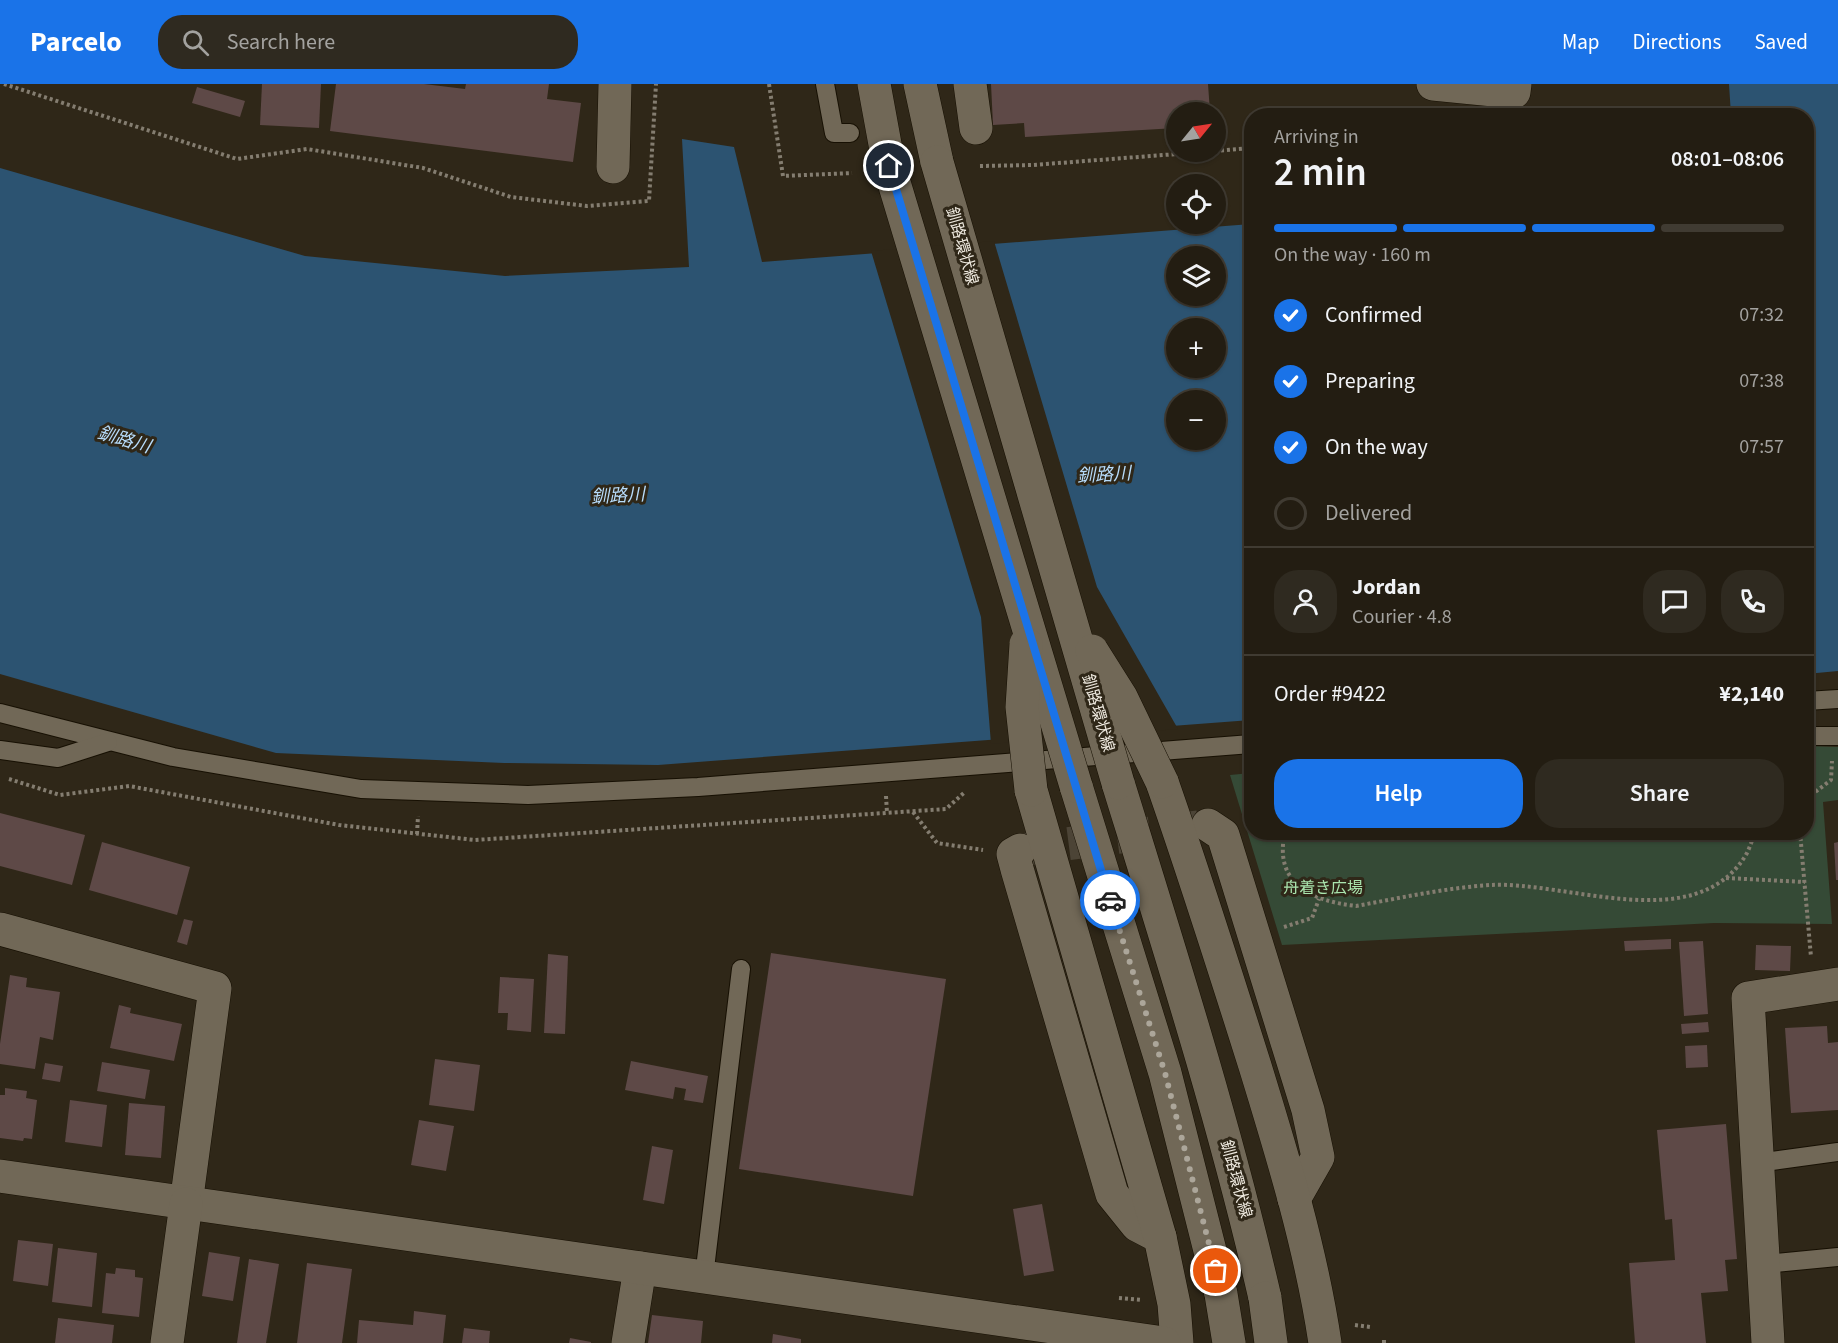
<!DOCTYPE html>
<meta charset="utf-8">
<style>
body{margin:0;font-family:"Source Sans 3","Noto Sans JP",sans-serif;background:#2f2a20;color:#f1f3f6;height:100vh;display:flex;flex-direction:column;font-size:22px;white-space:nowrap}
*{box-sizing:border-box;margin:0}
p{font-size:20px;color:#a3a29f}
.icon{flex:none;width:33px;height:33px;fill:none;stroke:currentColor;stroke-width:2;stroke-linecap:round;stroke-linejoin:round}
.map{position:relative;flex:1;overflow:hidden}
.side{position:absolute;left:1244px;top:24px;width:570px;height:732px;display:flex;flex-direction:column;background:#231d12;border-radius:24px;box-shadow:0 2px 4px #0004,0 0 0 2px #403b32}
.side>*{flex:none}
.needle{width:39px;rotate:60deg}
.tools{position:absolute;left:1166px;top:18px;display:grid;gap:12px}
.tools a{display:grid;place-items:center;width:60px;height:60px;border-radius:50%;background:#231d12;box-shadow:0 2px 4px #0004,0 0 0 2px #403b32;font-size:30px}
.pin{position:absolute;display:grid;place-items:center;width:51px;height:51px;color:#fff;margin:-26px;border:3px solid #fff;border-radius:50%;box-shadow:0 2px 6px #0007}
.courier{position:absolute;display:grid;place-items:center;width:60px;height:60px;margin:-30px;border:4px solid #1a73e8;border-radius:50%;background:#fff;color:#222;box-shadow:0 2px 8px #0007}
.head em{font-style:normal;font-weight:600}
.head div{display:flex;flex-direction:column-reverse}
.head{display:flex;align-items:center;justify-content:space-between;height:102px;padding:0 30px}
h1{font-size:39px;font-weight:600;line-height:45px}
.bar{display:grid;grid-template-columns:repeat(4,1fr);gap:9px 6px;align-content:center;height:72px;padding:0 30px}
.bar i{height:8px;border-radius:4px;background:#403b32}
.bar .selected{background:#1a73e8}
.bar p{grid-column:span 4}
.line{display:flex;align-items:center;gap:15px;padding:0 30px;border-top:2px solid #403b32}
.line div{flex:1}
.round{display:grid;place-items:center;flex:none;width:63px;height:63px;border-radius:24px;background:#2f2a20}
ol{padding:0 30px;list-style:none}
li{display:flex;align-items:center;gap:18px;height:66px}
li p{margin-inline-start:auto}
li .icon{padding:6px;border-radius:50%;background:#1a73e8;color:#fff;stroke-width:4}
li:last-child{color:#a3a29f}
li i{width:33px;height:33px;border:3px solid #403b32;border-radius:50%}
.action{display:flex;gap:12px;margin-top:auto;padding:12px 30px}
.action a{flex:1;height:69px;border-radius:24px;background:#1a73e8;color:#fff;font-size:24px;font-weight:600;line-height:69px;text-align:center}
.action a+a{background:#2f2a20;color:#f1f3f6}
header{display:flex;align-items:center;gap:36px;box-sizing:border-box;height:84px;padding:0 30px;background:#1a73e8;color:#fff}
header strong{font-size:28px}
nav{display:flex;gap:33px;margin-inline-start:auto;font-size:21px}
.search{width:420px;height:54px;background:#2f2a20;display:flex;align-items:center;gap:15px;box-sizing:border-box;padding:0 21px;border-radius:24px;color:#a3a29f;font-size:22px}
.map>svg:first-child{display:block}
.green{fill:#354a36}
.water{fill:#2c5371;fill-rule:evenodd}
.pier{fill:#2f2718}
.building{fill:#5e4947}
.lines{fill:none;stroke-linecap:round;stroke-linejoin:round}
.minor-tunnel{stroke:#4c4436;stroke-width:33;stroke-dasharray:33 16;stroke-linecap:butt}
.service-casing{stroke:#171003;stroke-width:20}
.minor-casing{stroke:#171003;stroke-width:34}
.tertiary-casing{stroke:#171003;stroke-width:34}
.path{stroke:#847d70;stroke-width:4;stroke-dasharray:3 3;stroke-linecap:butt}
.service{stroke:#716857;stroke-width:18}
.minor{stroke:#716857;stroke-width:33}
.tertiary{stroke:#716857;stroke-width:33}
.tertiary-bridge-casing{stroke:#171003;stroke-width:34;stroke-linecap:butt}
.tertiary-bridge{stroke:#716857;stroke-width:33}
.done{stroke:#aca69a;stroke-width:6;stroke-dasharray:0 10.8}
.route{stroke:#1a73e8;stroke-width:8}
.labels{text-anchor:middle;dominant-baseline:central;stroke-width:6;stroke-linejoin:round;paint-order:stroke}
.street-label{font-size:16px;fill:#efeae0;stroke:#2f2718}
.park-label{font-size:16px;fill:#aae5ae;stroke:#2f2718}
.water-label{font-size:18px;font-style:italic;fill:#b7dcfb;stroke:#2f2718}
</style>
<header>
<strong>Parcelo</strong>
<div class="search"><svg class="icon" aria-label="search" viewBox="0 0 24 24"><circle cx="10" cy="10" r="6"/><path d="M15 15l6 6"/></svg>Search here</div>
<nav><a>Map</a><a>Directions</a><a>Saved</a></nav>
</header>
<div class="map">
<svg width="1838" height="1259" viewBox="0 0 1838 1259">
<rect width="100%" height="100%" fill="#2f2718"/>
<!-- green -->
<path class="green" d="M1806,662L1838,663V716L1823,718L1832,840L1714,839L1282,861L1230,691L1251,689V748H1806Z"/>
<!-- water -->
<g class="water">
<path d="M1729,0H1838V587L1806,590V32L1731,31Z"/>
<path d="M682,55L734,63L762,178L1251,140V636L658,681L504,679L276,669L0,590V84L305,172L505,192L689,183ZM1176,172H1215V212H1176ZM1176,244H1215V284H1176ZM1176,316H1215V356H1176Z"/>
</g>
<!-- pier -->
<path class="pier" d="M994,157L1097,503L1178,645L991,660L981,533L871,167Z"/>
<!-- building -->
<g class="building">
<path d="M262,0H321L319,44L260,41Z"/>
<path d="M336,0H424L465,5L466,0H549L547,15L581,19L573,78L330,47Z"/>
<path d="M991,0H1208L1210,28H1176V44L1025,53L1024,39L993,41Z"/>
<path d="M197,3L245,17L240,33L192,19Z"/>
<path d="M0,729L85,751L72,801L0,782Z"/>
<path d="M102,758L190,783L177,831L89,806Z"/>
<path d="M1838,758V796H1836L1834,759Z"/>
<path d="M184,835L193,837L187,861L177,858Z"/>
<path d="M1671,855V865L1625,867L1624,857Z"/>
<path d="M1703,857L1708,930L1684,932L1679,858Z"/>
<path d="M1756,861L1791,862L1790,887L1755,886Z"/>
<path d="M771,869L946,895L913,1112L739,1085Z"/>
<path d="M548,870L568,872L565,950L544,949Z"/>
<path d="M10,891L27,894L26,903L60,908L53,956L40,953L35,985L0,980V960Z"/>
<path d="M500,893L534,895L531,948L507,946L508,929H498Z"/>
<path d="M119,921L131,924L130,929L182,940L174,977L110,964Z"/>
<path d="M1708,938L1709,948L1682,950L1681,940Z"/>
<path d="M1827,942L1828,959L1838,958V1026L1791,1029L1785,944Z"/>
<path d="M1707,961L1708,983L1686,984L1685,962Z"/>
<path d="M435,975L480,981L474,1027L429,1021Z"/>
<path d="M631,977L708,992L703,1019L684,1016L686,1005L675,1003L673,1015L625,1006Z"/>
<path d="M102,978L150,986L145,1015L97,1007Z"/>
<path d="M45,979L63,982L60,998L42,995Z"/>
<path d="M5,1004L27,1007L26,1014L37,1016L32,1055L24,1054L23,1057L0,1054V1011H5Z"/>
<path d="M70,1016L107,1021L102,1063L65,1058Z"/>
<path d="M129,1019L165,1022L161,1074L125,1071Z"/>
<path d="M419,1036L454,1042L446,1087L411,1081Z"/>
<path d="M1726,1040L1737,1175L1725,1176L1728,1207L1701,1209L1706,1259H1635L1629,1179L1675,1176L1672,1135L1665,1136L1657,1046Z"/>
<path d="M652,1062L673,1066L664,1120L643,1116Z"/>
<path d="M1042,1120L1054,1187L1024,1192L1013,1125Z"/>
<path d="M18,1156L53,1160L48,1202L13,1197Z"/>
<path d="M58,1164L97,1169L92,1223L52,1218Z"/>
<path d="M209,1168L240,1173L233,1217L202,1212Z"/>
<path d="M249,1175L279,1180L266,1259H237Z"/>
<path d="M307,1179L352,1185L342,1259H297Z"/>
<path d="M116,1184L135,1186V1193L143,1194L139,1233L102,1229L106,1189L115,1190Z"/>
<path d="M414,1227L446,1231L443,1259H357L359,1236L413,1241Z"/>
<path d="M652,1231L703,1237L701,1259H648Z"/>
<path d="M58,1234L114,1241L112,1259H55Z"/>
<path d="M464,1244L490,1247L489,1259H462Z"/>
<path d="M773,1250L801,1255V1259H772Z"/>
<path d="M570,1254L591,1258V1259H569Z"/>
</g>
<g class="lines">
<!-- minor-tunnel -->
<path class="minor-tunnel" d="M1020,766L1205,742"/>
<!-- service casing -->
<g class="service-casing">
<g id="service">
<path d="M825,0L834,49H850"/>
<path d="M1806,617L1838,615"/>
<path d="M0,629L173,673L361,705L528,711L698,703L1251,660"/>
<path d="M1806,648L1813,652H1838"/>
<path d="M0,666L58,674L108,658"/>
<path d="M1757,1079L1838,1068"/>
<path d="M1764,1180L1838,1173"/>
<path d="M704,1193L741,885"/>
</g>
</g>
<!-- minor casing -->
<g class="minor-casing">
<g id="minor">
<path d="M970,0L976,44"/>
<path d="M1433,0L1514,8L1515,0"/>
<path d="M613,83L615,0"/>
<path d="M1208,741L1223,751L1308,1026L1318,1073L1294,1115"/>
<path d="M1020,766L1013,770L1017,785L1112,1110L1137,1141L1160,1153"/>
<path d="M0,845L215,904L186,1120"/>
<path d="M628,1259L640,1184"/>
<path d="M1768,1259L1748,914L1838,900"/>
</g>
</g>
<!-- tertiary casing -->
<g class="tertiary-casing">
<g id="tertiary">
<path d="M874,0L889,82"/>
<path d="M920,0L937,78"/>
<path d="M1162,698C1195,792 1225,887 1255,982C1283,1073 1311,1165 1325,1259"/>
<path d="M1118,699C1171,870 1225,1040 1265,1214"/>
<path d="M1076,702L1165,989L1221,1210"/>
<path d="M1031,706L1160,1153L1174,1220L1177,1259"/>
<path d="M0,1092L1164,1259"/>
<path d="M167,1259L186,1120"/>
</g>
</g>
<!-- path -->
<g class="path">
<path d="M4,0L237,75L307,65L423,84L511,113L587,122L649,117L656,0"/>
<path d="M769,0L783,92L852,89"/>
<path d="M1623,32L1659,27"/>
<path d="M1215,67L1251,64"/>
<path d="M980,82L1033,81L1203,68"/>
<path d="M9,695L60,711L129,702L339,741L475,756L946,725L965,708"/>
<path d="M886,712L887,729"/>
<path d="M1806,715L1831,696L1832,677"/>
<path d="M913,728L937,759L983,766"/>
<path d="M1285,748C1273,800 1312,817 1356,822C1400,814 1445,804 1490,801C1567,797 1692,852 1744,774C1749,767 1752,756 1755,748"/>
<path d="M1800,748L1811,873"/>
<path d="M417,750L418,732"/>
<path d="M1726,794L1805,798"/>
<path d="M1284,843L1312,834L1319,815"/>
<path d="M1119,1214L1142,1216"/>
<path d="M1355,1241L1370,1243"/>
<path d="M1384,1259V1254"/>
</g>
<!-- service -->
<use href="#service" class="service"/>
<!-- minor -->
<use href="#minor" class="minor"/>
<!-- tertiary -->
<use href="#tertiary" class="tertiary"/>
<!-- tertiary-bridge casing -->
<g class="tertiary-bridge-casing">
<g id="tertiary-bridge">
<path d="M937,78L1118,699"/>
<path d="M889,82L1076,702"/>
<path d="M1026,560L1022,623L1031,706"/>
<path d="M1092,567L1121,613L1162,698"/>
<path d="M1221,1210L1229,1259"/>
<path d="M1265,1214L1271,1259"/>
</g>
</g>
<!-- tertiary-bridge -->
<use href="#tertiary-bridge" class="tertiary-bridge"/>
</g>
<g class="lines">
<!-- done -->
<path class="done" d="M1110,816L1165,989L1216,1187"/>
<!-- route -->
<path class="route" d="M889,82L1110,816"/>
</g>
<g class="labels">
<!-- street labels -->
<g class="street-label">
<text transform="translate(962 162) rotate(74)">釧路環状線</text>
<text transform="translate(1098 629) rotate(74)">釧路環状線</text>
<text transform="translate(1236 1095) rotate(75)">釧路環状線</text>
</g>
<!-- park labels -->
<g class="park-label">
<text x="1323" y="804">舟着き広場</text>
</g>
<!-- water labels -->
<g class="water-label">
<text transform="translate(124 356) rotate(16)">釧路川</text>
<text transform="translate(1104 391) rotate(-3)">釧路川</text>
<text transform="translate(618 412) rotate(-3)">釧路川</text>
</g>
</g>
</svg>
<div class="tools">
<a><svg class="needle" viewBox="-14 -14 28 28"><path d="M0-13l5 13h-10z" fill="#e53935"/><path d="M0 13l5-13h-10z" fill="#a3a29f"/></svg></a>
<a><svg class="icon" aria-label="locate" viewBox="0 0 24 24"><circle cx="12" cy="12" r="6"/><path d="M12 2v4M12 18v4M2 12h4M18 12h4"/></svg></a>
<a><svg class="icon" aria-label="layers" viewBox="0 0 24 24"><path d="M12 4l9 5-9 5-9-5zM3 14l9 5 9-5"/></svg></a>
<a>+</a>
<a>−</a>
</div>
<div class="pin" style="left:1216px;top:1187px;background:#ea580c"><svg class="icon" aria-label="bag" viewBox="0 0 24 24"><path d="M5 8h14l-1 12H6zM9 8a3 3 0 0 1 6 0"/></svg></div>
<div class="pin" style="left:889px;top:82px;background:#1f2937"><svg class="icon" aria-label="home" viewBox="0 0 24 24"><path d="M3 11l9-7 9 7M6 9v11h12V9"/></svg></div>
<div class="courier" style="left:1110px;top:816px"><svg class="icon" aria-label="car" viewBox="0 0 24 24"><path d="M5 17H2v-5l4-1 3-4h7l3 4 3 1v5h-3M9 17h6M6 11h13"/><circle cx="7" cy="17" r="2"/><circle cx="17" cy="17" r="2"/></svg></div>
<section class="side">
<div class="head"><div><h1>2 min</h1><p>Arriving in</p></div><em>08:01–08:06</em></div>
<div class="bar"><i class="selected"></i><i class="selected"></i><i class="selected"></i><i></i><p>On the way · 160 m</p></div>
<ol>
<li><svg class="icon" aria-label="check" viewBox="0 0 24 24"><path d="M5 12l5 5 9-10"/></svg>Confirmed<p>07:32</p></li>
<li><svg class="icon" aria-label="check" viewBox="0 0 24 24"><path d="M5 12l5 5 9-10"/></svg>Preparing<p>07:38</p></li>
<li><svg class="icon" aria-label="check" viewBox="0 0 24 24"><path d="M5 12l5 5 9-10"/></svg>On the way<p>07:57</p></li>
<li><i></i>Delivered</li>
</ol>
<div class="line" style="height:108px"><a class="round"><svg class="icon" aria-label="person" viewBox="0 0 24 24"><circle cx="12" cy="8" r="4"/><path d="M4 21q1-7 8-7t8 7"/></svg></a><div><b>Jordan</b><p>Courier · 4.8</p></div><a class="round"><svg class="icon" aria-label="chat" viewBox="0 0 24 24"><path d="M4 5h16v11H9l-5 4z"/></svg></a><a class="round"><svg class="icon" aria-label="phone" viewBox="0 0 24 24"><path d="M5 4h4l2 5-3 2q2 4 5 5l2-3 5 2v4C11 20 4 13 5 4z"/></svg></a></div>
<div class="line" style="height:78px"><div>Order #9422</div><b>¥2,140</b></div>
<div class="action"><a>Help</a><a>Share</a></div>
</section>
</div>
